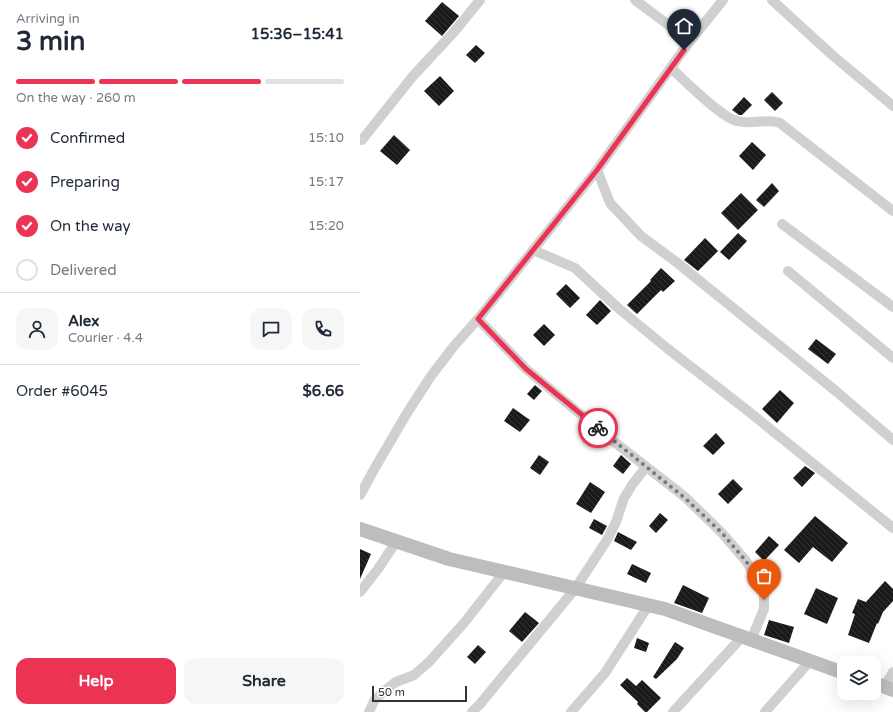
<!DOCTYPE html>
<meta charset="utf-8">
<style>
body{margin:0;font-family:"Varela Round",sans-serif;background:#f6f6f7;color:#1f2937;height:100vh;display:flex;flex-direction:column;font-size:15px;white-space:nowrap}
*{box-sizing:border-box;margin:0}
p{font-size:13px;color:#747a83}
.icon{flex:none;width:22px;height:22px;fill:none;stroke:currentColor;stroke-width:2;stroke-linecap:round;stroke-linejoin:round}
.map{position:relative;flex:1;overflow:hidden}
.side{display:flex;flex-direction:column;background:#fff;width:360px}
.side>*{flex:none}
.tools{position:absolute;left:477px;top:656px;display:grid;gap:8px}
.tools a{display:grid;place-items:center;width:44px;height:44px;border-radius:8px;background:#fff;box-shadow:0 4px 16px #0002;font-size:20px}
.scale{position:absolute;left:12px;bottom:10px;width:95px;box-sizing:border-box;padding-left:4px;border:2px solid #333;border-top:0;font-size:11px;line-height:14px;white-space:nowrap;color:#333;-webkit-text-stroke:3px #fff;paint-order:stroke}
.pin{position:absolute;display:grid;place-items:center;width:34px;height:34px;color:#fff;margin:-41px -17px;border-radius:50% 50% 50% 0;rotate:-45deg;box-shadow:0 0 4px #0007}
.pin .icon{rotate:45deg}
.courier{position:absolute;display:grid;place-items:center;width:40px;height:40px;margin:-20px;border:3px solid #eb3454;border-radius:50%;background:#fff;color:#222;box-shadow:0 1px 5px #0007}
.overview em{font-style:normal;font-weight:800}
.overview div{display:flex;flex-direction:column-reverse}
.overview{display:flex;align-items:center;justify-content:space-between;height:68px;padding:0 16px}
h1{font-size:26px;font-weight:800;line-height:30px}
.bar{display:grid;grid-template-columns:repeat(4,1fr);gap:6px 4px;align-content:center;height:48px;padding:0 16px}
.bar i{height:5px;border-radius:3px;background:#e0e1e3}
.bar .on{background:#eb3454}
.bar p{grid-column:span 4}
.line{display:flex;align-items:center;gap:10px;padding:0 16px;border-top:1px solid #e0e1e3}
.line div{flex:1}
.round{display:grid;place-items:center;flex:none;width:42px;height:42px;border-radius:12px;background:#f6f6f7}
ol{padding:0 16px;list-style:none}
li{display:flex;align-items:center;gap:12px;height:44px}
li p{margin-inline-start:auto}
li .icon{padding:4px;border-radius:50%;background:#eb3454;color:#fff;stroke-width:4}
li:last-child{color:#747a83}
li i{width:22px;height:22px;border:2px solid #e0e1e3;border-radius:50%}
.action{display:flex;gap:8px;margin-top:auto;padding:8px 16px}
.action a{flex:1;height:46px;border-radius:12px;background:#eb3454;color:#fff;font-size:16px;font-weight:800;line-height:46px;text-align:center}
.action a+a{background:#f6f6f7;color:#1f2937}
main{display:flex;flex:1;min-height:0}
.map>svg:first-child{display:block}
.building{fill:url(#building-back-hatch)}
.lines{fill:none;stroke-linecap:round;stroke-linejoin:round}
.street{stroke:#d0d0d0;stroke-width:10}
.secondary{stroke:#bdbdbd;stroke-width:14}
.done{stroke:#7a7a7a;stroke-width:4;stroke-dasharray:0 7.2}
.route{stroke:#eb3454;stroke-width:5}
</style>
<main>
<section class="side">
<div class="overview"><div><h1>3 min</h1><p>Arriving in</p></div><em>15:36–15:41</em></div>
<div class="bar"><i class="on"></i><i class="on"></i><i class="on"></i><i></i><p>On the way · 260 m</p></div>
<ol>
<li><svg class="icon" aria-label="check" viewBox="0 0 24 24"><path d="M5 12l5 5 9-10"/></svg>Confirmed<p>15:10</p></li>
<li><svg class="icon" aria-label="check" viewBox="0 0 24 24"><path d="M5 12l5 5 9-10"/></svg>Preparing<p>15:17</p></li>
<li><svg class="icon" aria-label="check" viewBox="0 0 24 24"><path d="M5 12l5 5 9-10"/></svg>On the way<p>15:20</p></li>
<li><i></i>Delivered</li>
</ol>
<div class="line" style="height:72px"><a class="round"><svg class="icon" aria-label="person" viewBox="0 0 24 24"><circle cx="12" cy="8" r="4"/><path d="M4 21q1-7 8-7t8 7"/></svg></a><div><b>Alex</b><p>Courier · 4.4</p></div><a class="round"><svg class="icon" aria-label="chat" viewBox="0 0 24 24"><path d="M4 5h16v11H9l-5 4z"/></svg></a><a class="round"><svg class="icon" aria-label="phone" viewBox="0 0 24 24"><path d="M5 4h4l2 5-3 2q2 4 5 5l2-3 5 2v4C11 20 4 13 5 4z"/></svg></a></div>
<div class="line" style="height:52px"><div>Order #6045</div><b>$6.66</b></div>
<div class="action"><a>Help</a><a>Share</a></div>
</section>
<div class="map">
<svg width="533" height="712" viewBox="0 0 533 712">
<defs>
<pattern id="building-back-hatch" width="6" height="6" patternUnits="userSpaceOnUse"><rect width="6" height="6" fill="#1a1a1a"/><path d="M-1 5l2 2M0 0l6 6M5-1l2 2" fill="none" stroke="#333"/></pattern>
</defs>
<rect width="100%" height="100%" fill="#fff"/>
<!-- building -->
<g class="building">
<path d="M82,2L99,16L82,36L65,21Z"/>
<path d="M116,45L125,53L115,63L106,55Z"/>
<path d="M80,76L94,91L79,106L64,91Z"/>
<path d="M412,92L423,103L415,111L404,100Z"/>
<path d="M384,97L392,105L382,115H379L372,110Z"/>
<path d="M34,135L50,150L37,165L20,151Z"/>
<path d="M392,142L406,155L393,170L379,156Z"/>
<path d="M412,183L419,191L404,207L396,200Z"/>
<path d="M381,193L398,210L378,230L361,213Z"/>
<path d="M378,233L387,241L369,260L360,252Z"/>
<path d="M345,238L358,251L338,271L324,260Z"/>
<path d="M301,268L315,281L303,292L301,290L277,314L267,305L291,281L290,280Z"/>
<path d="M206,284L220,298L210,308L196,294Z"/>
<path d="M240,300L251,311L237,325L226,315Z"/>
<path d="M184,324L195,335L184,346L173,335Z"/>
<path d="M456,339L476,354L468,364L448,349Z"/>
<path d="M175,385L182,391L174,400L167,394Z"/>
<path d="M420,390L434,403L417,423L402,409Z"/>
<path d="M153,408L170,420L160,432L144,421Z"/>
<path d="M356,433L365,443L353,455L343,446Z"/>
<path d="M179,455L189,462L180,475L170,468Z"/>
<path d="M261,455L271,464L263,474L253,466Z"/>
<path d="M445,466L455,473L442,487L433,478Z"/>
<path d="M373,479L383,489L368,504L358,494Z"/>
<path d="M230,482L245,492L231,513L216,504Z"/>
<path d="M300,513L308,520L296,533L289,526Z"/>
<path d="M455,516L488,543L472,562L453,547L439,563L424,550Z"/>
<path d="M234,519L247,526L242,535L229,528Z"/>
<path d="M258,532L277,542L271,550L254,541Z"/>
<path d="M409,536L419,545L404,561L395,552Z"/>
<path d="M0,549L11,554L0,579Z"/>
<path d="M272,564L291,573L286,583L267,574Z"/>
<path d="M525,581L533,589V601L523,612L518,624L517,623L509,643L488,635L495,614L492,613L498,599L506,602Z"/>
<path d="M323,585L349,598L342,613L314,603Z"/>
<path d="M456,588L478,598L467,624L444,614Z"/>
<path d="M165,612L179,623L162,642L149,631Z"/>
<path d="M409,620L434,627L429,643L404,635Z"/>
<path d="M277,638L289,643L286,652L274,648Z"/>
<path d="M315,642L324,648L317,659L296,679L293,677Z"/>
<path d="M118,645L126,652L115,664L107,657Z"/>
<path d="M267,678L276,686L282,680L301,698L287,712H285L277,704L278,702L260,685Z"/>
</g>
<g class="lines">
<!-- street -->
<g class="street">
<path d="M275,0L330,41"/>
<path d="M412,0L471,54L533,106"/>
<path d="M311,68C324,80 362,118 377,121C392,125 406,118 420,123L533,211"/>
<path d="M2,140L53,76L94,32L120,0"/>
<path d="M237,170L250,203L281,236L315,261L477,392L533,440"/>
<path d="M422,224L533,307"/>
<path d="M173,250L215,268L257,307L308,349L383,407L533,528"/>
<path d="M428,271L533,358"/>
<path d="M118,319L166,369L248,437L325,497L362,533L386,561L404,591V609L391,640"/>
<path d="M0,495L16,466L47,413L71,376L94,346L118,319L237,170L330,41L363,0"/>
<path d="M0,592L18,569L36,542"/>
<path d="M524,687L533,672"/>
<path d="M9,712L14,701L23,692L36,682L54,675L69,662L104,623L144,572"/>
<path d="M112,712L120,704L215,589L247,540L256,522L264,498L272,485L286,467"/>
<path d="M211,712L245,673L288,606"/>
<path d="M313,712L382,637"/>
<path d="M405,712L450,661"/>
</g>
<!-- secondary -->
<g class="secondary">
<path d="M0,529L89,559L305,609L484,673"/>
<path d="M514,683L533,690"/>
</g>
</g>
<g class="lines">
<!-- done -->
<path class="done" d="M238,428L325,498L362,533L386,561L404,591V600"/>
<!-- route -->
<path class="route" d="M238,428L166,369L118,319L237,170L324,50"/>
</g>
</svg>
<div class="tools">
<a><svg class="icon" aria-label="layers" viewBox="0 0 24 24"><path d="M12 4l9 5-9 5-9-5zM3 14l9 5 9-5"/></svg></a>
</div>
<div class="scale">50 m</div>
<div class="pin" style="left:404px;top:600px;background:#ea580c"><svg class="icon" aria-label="bag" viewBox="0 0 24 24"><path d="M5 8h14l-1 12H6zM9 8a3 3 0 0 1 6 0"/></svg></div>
<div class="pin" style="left:324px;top:50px;background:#1f2937"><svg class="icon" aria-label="home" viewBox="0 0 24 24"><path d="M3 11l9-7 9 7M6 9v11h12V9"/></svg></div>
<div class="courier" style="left:238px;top:428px"><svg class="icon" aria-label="bike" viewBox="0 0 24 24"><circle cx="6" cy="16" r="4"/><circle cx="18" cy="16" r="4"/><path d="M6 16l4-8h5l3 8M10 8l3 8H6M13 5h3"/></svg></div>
</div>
</main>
